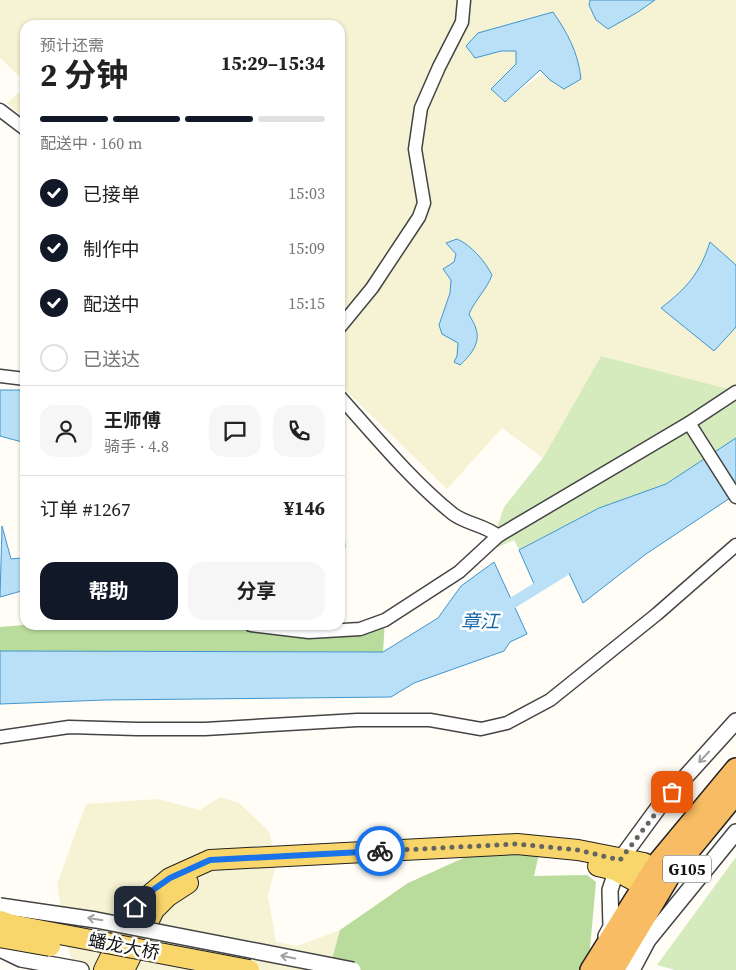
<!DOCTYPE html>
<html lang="zh">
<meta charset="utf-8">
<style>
body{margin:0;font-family:"Source Serif 4","Noto Sans SC",serif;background:#f6f6f6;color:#222;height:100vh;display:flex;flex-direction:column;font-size:19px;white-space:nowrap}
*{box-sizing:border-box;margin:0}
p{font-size:16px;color:#767676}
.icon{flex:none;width:28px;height:28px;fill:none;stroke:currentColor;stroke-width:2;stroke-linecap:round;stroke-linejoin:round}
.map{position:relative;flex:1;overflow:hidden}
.sheet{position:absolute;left:20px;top:20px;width:325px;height:610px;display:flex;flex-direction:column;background:#fff;border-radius:15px;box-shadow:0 1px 4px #0004}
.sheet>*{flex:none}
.pin{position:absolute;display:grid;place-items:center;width:42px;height:42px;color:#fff;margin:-21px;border-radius:10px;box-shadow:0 2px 8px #0006}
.courier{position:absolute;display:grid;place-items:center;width:50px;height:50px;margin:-25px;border:4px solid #1a73e8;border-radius:50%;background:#fff;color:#222;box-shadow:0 1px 6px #0007}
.summary em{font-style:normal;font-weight:700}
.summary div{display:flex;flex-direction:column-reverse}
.summary{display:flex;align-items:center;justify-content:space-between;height:85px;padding:0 20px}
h1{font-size:32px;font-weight:700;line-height:38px}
.bar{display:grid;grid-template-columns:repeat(4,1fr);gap:8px 5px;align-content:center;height:60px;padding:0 20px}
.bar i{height:6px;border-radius:4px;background:#e0e0e0}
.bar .active{background:#111827}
.bar p{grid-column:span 4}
.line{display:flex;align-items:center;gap:12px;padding:0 20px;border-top:1px solid #e0e0e0}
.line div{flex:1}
.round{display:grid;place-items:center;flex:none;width:52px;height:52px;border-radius:15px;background:#f6f6f6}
ol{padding:0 20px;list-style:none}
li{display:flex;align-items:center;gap:15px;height:55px}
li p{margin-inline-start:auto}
li .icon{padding:5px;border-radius:50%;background:#111827;color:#fff;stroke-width:4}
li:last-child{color:#767676}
li i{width:28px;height:28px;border:2px solid #e0e0e0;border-radius:50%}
.primary-button{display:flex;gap:10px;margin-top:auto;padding:10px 20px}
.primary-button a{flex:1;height:58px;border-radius:15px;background:#111827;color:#fff;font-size:20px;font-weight:700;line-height:58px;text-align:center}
.primary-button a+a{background:#f6f6f6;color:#222}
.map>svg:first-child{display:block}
.farmland{fill:#f6f3d4;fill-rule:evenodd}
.green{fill:#d5ebbd}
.forest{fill:#b9dc9c}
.water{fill:#b9e0f7;stroke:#3f96cf}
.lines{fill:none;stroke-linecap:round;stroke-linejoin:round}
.canal{stroke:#b9e0f7;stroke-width:11}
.minor-casing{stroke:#444;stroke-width:15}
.tertiary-casing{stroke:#444;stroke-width:18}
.primary-casing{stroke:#222;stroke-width:22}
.trunk-casing{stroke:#222;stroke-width:24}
.minor{stroke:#fff;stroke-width:12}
.tertiary{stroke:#fff;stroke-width:15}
.primary{stroke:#f9d66b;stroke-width:20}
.trunk{stroke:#f7bc64;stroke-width:21}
.tertiary-bridge-casing{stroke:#444;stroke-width:18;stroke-linecap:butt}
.primary-bridge-casing{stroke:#222;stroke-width:22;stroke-linecap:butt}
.tertiary-bridge{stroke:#fff;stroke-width:15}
.primary-bridge{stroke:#f9d66b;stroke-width:20}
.oneway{stroke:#a0a0a0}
.done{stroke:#646461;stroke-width:5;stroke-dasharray:0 9}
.route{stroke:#1a73e8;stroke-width:6}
.labels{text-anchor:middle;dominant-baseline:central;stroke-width:5;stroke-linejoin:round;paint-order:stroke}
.shield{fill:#fff;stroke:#585858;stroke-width:1}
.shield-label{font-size:16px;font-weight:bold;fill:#111}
.street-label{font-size:18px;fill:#111;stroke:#fff}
.water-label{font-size:19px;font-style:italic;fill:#1768a6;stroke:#fff}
</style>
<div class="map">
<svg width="736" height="970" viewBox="0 0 736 970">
<rect width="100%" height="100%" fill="#fffdf5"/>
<!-- farmland -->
<g class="farmland">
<path d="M0,0H590L589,5L638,12L655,0H736V391L601,356L543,458L502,428L447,489L340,385V25H25V82L0,58ZM553,12L550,80L543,73L504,102L491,89L516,64V51H501L478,33Z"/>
<path d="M25,87V119L7,103Z"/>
<path d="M220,797L239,803L269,831L276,863L268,896L276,942L297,946L340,930L329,970H76L67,946L57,884L86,804L158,799L200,810Z"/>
</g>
<!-- green -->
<g class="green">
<path d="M601,356L736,391V439L666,484L599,508L519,550L514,540L489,551L504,507L543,458Z"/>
<path d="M736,857V970H675L657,965Z"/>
</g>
<!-- forest -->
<g class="forest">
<path d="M340,500L346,547L340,551Z"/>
<path d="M385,620L383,652L0,651V627L25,625H252L309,632Z"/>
<path d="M541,845L534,876L587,875L596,882L588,970H329L340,930L408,883L479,851Z"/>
</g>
<!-- water -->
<g class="water">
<path d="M590,0H655L638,12L608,29L596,20L589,5Z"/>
<path d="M553,12C568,34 578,52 581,79L564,89L550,80L540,70L505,102L491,89L516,64V51H501L475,58L466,46L478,33Z"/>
<path d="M457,239C471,245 485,261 492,275C487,289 475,300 469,314C471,319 475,324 476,329C481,343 470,356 460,365L454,362L457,356L458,343L442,334L439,325L450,293L451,280L443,269L454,262L456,254L446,243Z"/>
<path d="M710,242L736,265V327L714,351L661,308C687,288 700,273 710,242Z"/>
<path d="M0,390H20L25,412V440L22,442L0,436Z"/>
<path d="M736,438V494L646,554L583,603L568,571L535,586L519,550L599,508L666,484Z"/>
<path d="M2,526L11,559L21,558L25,577V590L0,597Z"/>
<path d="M494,562L527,634L510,642L504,651L414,683L391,697L105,700L0,704V651L383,652L438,618L461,586Z"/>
</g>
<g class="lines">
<!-- canal -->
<path class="canal" d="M501,610L564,571"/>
<!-- minor casing -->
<g class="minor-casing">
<g id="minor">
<path d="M0,110L25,129"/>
<path d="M340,327L372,288L419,217L424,203L415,149L421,108L439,67L462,22L464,0"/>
<path d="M0,376L25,379"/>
<path d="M340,397C375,436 412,481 453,514C466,524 485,525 498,536L689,423L736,392"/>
<path d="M689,423L736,497"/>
<path d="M251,625L309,632L360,629L385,620L459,572L498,536"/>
<path d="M0,737L69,727L137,729H205L357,720H430L481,729L507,723L550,700L657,614L736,545"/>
</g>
</g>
<!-- tertiary casing -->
<g class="tertiary-casing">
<g id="tertiary">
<path d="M606,936L611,927L610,890L620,860L661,804L736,721"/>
<path d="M0,949L21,959L81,970"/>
<path d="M632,970L648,940L736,832"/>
</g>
</g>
<!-- primary casing -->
<g class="primary-casing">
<g id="primary">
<path d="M598,866L615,870L635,881"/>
<path d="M104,970L135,907L170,878L210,860L517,844L578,850L644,863"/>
<path d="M124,970L154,910L168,896L188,883"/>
</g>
</g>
<!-- trunk casing -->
<g class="trunk-casing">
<g id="trunk">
<path d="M591,970L658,863L736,769"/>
<path d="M613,970L672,871L736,793"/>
</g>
</g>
<!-- minor -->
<use href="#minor" class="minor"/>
<!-- tertiary -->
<use href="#tertiary" class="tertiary"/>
<!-- primary -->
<use href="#primary" class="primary"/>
<!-- trunk -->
<use href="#trunk" class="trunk"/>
<!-- tertiary-bridge casing -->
<g class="tertiary-bridge-casing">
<path id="tertiary-bridge" d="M0,906L96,920L353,970"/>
</g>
<!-- primary-bridge casing -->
<g class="primary-bridge-casing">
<g id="primary-bridge">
<path d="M0,921L12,925L249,970"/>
<path d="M0,937L50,946"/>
</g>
</g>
<!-- tertiary-bridge -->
<use href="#tertiary-bridge" class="tertiary-bridge"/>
<!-- primary-bridge -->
<use href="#primary-bridge" class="primary-bridge"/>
</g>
<!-- one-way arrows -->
<defs><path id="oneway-shaft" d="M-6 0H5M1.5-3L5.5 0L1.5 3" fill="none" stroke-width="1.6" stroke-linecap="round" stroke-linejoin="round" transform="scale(1.25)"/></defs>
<g class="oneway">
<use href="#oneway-shaft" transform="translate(704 757) rotate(133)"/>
<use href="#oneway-shaft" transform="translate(95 919) rotate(-171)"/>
<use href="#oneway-shaft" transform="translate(288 957) rotate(-169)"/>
</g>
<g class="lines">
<!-- done -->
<path class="done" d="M380,851L517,844L578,850L620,860L672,792"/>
<!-- route -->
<path class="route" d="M135,907L150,892L170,878L210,860L380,851"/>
</g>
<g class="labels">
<!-- shield labels -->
<rect class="shield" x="663" y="855.5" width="48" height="27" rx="4"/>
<g class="shield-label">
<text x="687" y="869">G105</text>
</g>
<!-- street labels -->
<g class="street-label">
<text transform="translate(124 946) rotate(11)">蟠龙大桥</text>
</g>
<!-- water labels -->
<g class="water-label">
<text x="480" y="621">章江</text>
</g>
</g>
</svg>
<div class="pin" style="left:672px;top:792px;background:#ea580c"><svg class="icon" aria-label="bag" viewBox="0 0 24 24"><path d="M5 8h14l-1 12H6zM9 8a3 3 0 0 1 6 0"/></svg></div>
<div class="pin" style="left:135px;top:907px;background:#1f2937"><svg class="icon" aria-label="home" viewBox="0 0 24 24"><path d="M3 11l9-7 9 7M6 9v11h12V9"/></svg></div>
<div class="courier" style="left:380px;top:851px"><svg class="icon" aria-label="bike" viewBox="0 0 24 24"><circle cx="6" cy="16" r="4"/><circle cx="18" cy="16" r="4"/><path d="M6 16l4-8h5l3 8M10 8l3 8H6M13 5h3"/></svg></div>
<section class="sheet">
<div class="summary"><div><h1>2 分钟</h1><p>预计还需</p></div><em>15:29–15:34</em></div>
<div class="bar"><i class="active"></i><i class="active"></i><i class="active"></i><i></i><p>配送中 · 160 m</p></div>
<ol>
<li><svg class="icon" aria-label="check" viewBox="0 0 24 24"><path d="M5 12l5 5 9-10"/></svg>已接单<p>15:03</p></li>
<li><svg class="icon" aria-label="check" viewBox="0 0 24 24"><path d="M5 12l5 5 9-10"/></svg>制作中<p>15:09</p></li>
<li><svg class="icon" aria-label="check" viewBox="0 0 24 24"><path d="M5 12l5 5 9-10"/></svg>配送中<p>15:15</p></li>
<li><i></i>已送达</li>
</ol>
<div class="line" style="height:90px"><a class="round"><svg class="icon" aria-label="person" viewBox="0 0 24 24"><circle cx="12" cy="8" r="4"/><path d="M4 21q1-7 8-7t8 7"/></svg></a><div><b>王师傅</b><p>骑手 · 4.8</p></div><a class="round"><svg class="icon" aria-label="chat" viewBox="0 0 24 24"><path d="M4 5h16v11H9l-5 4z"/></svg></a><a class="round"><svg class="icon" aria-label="phone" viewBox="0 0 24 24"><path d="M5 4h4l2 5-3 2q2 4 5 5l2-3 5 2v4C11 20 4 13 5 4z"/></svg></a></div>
<div class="line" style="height:65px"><div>订单 #1267</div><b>¥146</b></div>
<div class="primary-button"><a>帮助</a><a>分享</a></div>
</section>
</div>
